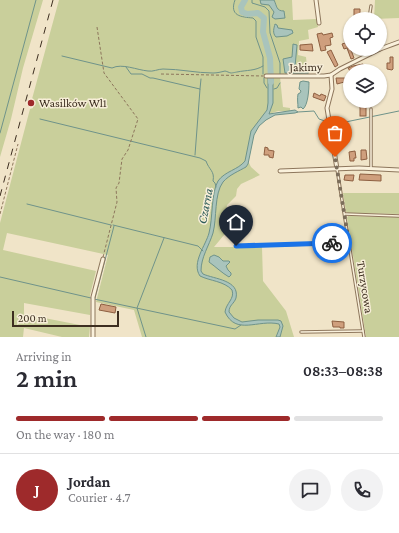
<!DOCTYPE html>
<meta charset="utf-8">
<style>
body{margin:0;font-family:"Crimson Pro",serif;background:#f2f2f3;color:#2b2b33;height:100vh;display:flex;flex-direction:column;font-size:15px;white-space:nowrap}
*{box-sizing:border-box;margin:0}
p{font-size:13px;color:#7c7c81}
.icon{flex:none;width:22px;height:22px;fill:none;stroke:currentColor;stroke-width:2;stroke-linecap:round;stroke-linejoin:round}
.map{position:relative;height:337px;overflow:hidden}
.drawer{display:flex;flex-direction:column;background:#fff;flex:1}
.drawer>*{flex:none}
.buttons{position:absolute;left:343px;top:12px;display:grid;gap:8px}
.buttons a{display:grid;place-items:center;width:44px;height:44px;border-radius:50%;background:#fff;box-shadow:0 1px 3px #0004;font-size:20px}
.scale{position:absolute;left:12px;bottom:10px;width:107px;box-sizing:border-box;padding-left:4px;border:2px solid #3d2e20;border-top:0;font-size:11px;line-height:14px;white-space:nowrap;color:#3d2e20;-webkit-text-stroke:3px #f7eed8;paint-order:stroke}
.pin{position:absolute;display:grid;place-items:center;width:34px;height:34px;color:#fff;margin:-41px -17px;border-radius:50% 50% 50% 0;rotate:-45deg;box-shadow:0 0 4px #0007}
.pin .icon{rotate:45deg}
.courier{position:absolute;display:grid;place-items:center;width:40px;height:40px;margin:-20px;border:3px solid #1a73e8;border-radius:50%;background:#fff;color:#222;box-shadow:0 1px 5px #0007}
.overview em{font-style:normal;font-weight:600}
.overview div{display:flex;flex-direction:column-reverse}
.overview{display:flex;align-items:center;justify-content:space-between;height:68px;padding:0 16px}
h1{font-size:26px;font-weight:600;line-height:30px}
.bar{display:grid;grid-template-columns:repeat(4,1fr);gap:6px 4px;align-content:center;height:48px;padding:0 16px}
.bar i{height:5px;border-radius:3px;background:#e1e1e2}
.bar .current{background:#9e2a2b}
.bar p{grid-column:span 4}
.line{display:flex;align-items:center;gap:10px;padding:0 16px;border-top:1px solid #e1e1e2}
.line div{flex:1}
.round{display:grid;place-items:center;flex:none;width:42px;height:42px;border-radius:21px;background:#f2f2f3}
.map>svg:first-child{display:block}
.green{fill:#c9cf9b}
.water{fill:#a9c4bc;stroke:#6f938a}
.lines{fill:none;stroke-linecap:round;stroke-linejoin:round}
.stream{stroke:#6f938a;stroke-width:1}
.river{stroke:#a9c4bc;stroke-width:6}
.building{fill:#cf9f7d;stroke:#8d5f41}
.lane-casing{stroke:#8d765c;stroke-width:3.5}
.street-casing{stroke:#8d765c;stroke-width:5}
.path{stroke:#8d765c;stroke-width:1;stroke-dasharray:3 2;stroke-linecap:butt}
.lane{stroke:#faf1dc;stroke-width:1.5}
.street{stroke:#faf1dc;stroke-width:3}
.rail{stroke:#3d2e20;stroke-width:1;stroke-dasharray:7 7;stroke-linecap:butt}
.done{stroke:#7c6e5b;stroke-width:4;stroke-dasharray:0 7.2}
.route{stroke:#1a73e8;stroke-width:5}
.poi-dot{fill:#9e2a2b;stroke:#f7eed8;stroke-width:1.5}
.labels{text-anchor:middle;dominant-baseline:central;stroke-width:3;stroke-linejoin:round;paint-order:stroke}
.street-label{font-size:12px;fill:#3d2e20;stroke:#f7eed8}
.poi-label{font-size:12px;fill:#3d2e20;stroke:#f7eed8;text-anchor:start}
.water-label{font-size:13px;font-style:italic;fill:#2f5d5a;stroke:#f7eed8}
</style>
<div class="map">
<svg width="399" height="337" viewBox="0 0 399 337">
<rect width="100%" height="100%" fill="#f0e4c8"/>
<!-- green -->
<g class="green">
<path d="M0,0H43L23,68L11,119L0,157Z"/>
<path d="M59,0H292L293,20L317,19L318,27L308,30L309,39L299,41L298,55L306,57L308,77H280L283,107L290,108V111H278L269,114L252,132L248,161L251,167L260,175L241,184L237,189L236,196L227,205L226,211L231,222L229,229L214,247H262L263,281L286,311L294,337H142L134,310L96,302L108,255L7,233L3,250L96,271L90,295V315L24,303V314L90,327L89,337H62L24,328L23,337H0V223L30,109L33,108L34,101L32,99Z"/>
<path d="M375,0H399V18L374,19Z"/>
<path d="M343,193H399V214L348,213L346,212Z"/>
<path d="M348,216L399,217V337H366L347,218Z"/>
</g>
<!-- water -->
<g class="water">
<path d="M260,0H274C277,6 276,11 284,11L285,18L275,19L272,17L274,12L269,5L261,4Z"/>
<path d="M275,24L277,25L278,28L292,30L293,33L287,36L276,37C272,33 274,28 275,24Z"/>
<path d="M293,44L297,45L295,67L308,68V74L285,73L283,59L292,57Z"/>
<path d="M273,77V103L269,114L295,110L298,112L295,113L275,115L266,120L259,126L254,135L248,164L246,167C239,171 229,175 223,182C214,194 217,218 213,233C209,246 201,257 201,271L203,274C214,279 240,280 236,298C234,304 229,305 229,312L234,318L242,322L258,320H278L281,321L283,326L280,337H276L280,327L279,324C258,319 236,336 225,312C226,303 235,299 232,290C224,281 210,281 200,276C191,263 206,245 209,233C213,218 211,193 218,181C225,171 238,170 245,161L251,131L267,110L268,103V78Z"/>
<path d="M303,81L309,82C309,90 308,105 303,109L301,107L298,108C298,103 297,99 298,94L300,93L301,91L299,89L300,82Z"/>
<path d="M214,255L219,257L223,261H229L230,262L226,266L228,270L231,273V275L229,277C222,273 216,267 209,262L210,257Z"/>
</g>
<g class="lines">
<!-- stream -->
<g class="stream">
<path d="M235,0C229,16 241,17 253,18L256,21V37L263,57V74"/>
<path d="M252,0V3L265,7L269,11L270,33L280,63V74"/>
<path d="M62,56L112,68C122,63 137,70 148,71C153,72 158,69 163,69C180,69 196,73 213,73C217,73 221,72 225,71C226,71 230,73 231,73C232,73 237,72 237,72C247,70 255,71 263,66"/>
<path d="M126,67L131,74H142L150,78H153L200,89L195,155"/>
<path d="M264,78V83L267,88"/>
<path d="M200,89L201,79"/>
<path d="M274,89L277,88L280,83"/>
<path d="M298,112L314,111L319,119L325,121L328,125"/>
<path d="M40,119L200,158L206,161C209,170 215,171 213,181L215,183L216,187"/>
<path d="M331,125L399,111"/>
<path d="M0,133L36,0"/>
<path d="M27,204L111,225"/>
<path d="M113,225L198,246L203,251"/>
<path d="M0,277L91,298"/>
<path d="M95,298L114,226"/>
<path d="M94,299L235,329L241,325"/>
<path d="M146,337L137,308L164,238"/>
</g>
<!-- river -->
<path class="river" d="M245,0L241,7L242,12L247,14L258,13L264,18L263,32L270,58L271,82"/>
</g>
<!-- building -->
<g class="building">
<path d="M354,9H360V17L367,16V19H354Z"/>
<path d="M322,33L323,35L332,33L333,37L330,38L331,45L325,46L326,50L321,51L317,34Z"/>
<path d="M348,42L354,58L351,59L347,48L344,49L342,44Z"/>
<path d="M312,44L313,51L300,50V45Z"/>
<path d="M331,50L338,65L335,67L327,52Z"/>
<path d="M390,57H393V69L392,70L387,69V63H390Z"/>
<path d="M363,64L364,68L352,71H350L348,68L353,66Z"/>
<path d="M336,78H346L348,81L337,84Z"/>
<path d="M314,93L320,96L321,94L326,96L324,101L313,97Z"/>
<rect x="360" y="106" width="6" height="10"/>
<path d="M265,147L268,148V150L274,151L273,158L269,157V155H264Z"/>
<path d="M361,150H366L367,159L361,160Z"/>
<path d="M355,151L356,158H354V161H350L349,152Z"/>
<path d="M360,174L381,175V181L359,180Z"/>
<path d="M345,175H354L353,181L344,180Z"/>
<path d="M101,304L116,307L115,313L99,310Z"/>
<path d="M332,321L344,322V328H340V327H333Z"/>
</g>
<g class="lines">
<!-- lane casing -->
<g class="lane-casing">
<g id="lane">
<path d="M369,19L371,6"/>
<path d="M371,168V109"/>
<path d="M337,169L364,337"/>
<path d="M345,214L399,216"/>
<path d="M236,246L349,243"/>
<path d="M301,332L363,331"/>
</g>
</g>
<!-- street casing -->
<g class="street-casing">
<g id="street">
<path d="M316,0L319,23"/>
<path d="M380,49L399,42"/>
<path d="M331,75L332,89L327,108L337,169"/>
<path d="M266,76H324L331,75L340,69L380,49"/>
<path d="M280,171L359,168L399,170"/>
<path d="M93,337V297L103,259"/>
</g>
</g>
<!-- path -->
<g class="path">
<path d="M97,27L104,73L138,119L128,150L122,159L119,183L116,188L117,202L103,257"/>
<path d="M161,74L263,76"/>
<path d="M0,214L18,144"/>
</g>
<!-- lane -->
<use href="#lane" class="lane"/>
<!-- street -->
<use href="#street" class="street"/>
<!-- rail -->
<path class="rail" d="M0,196L53,0"/>
</g>
<g class="lines">
<!-- done -->
<path class="done" d="M332,243H349L335,157"/>
<!-- route -->
<path class="route" d="M236,246L332,243"/>
</g>
<!-- markers -->
<circle class="poi-dot" cx="31" cy="103" r="4"/>
<g class="labels">
<!-- street labels -->
<g class="street-label">
<text transform="translate(306 67) rotate(-1)">Jakimy</text>
<text transform="translate(365 287) rotate(81)">Turzycowa</text>
</g>
<!-- poi labels -->
<g class="poi-label">
<text x="39" y="103">Wasilków Wl1</text>
</g>
<!-- water labels -->
<g class="water-label">
<text transform="translate(205 206) rotate(-79)">Czarna</text>
</g>
</g>
</svg>
<div class="buttons">
<a><svg class="icon" aria-label="locate" viewBox="0 0 24 24"><circle cx="12" cy="12" r="6"/><path d="M12 2v4M12 18v4M2 12h4M18 12h4"/></svg></a>
<a><svg class="icon" aria-label="layers" viewBox="0 0 24 24"><path d="M12 4l9 5-9 5-9-5zM3 14l9 5 9-5"/></svg></a>
</div>
<div class="scale">200 m</div>
<div class="pin" style="left:335px;top:157px;background:#ea580c"><svg class="icon" aria-label="bag" viewBox="0 0 24 24"><path d="M5 8h14l-1 12H6zM9 8a3 3 0 0 1 6 0"/></svg></div>
<div class="pin" style="left:236px;top:246px;background:#1f2937"><svg class="icon" aria-label="home" viewBox="0 0 24 24"><path d="M3 11l9-7 9 7M6 9v11h12V9"/></svg></div>
<div class="courier" style="left:332px;top:243px"><svg class="icon" aria-label="bike" viewBox="0 0 24 24"><circle cx="6" cy="16" r="4"/><circle cx="18" cy="16" r="4"/><path d="M6 16l4-8h5l3 8M10 8l3 8H6M13 5h3"/></svg></div>
</div>
<section class="drawer">
<div class="overview"><div><h1>2 min</h1><p>Arriving in</p></div><em>08:33–08:38</em></div>
<div class="bar"><i class="current"></i><i class="current"></i><i class="current"></i><i></i><p>On the way · 180 m</p></div>
<div class="line" style="height:72px"><b class="round" style="background:#9e2a2b;color:#fff">J</b><div><b>Jordan</b><p>Courier · 4.7</p></div><a class="round"><svg class="icon" aria-label="chat" viewBox="0 0 24 24"><path d="M4 5h16v11H9l-5 4z"/></svg></a><a class="round"><svg class="icon" aria-label="phone" viewBox="0 0 24 24"><path d="M5 4h4l2 5-3 2q2 4 5 5l2-3 5 2v4C11 20 4 13 5 4z"/></svg></a></div>
</section>
